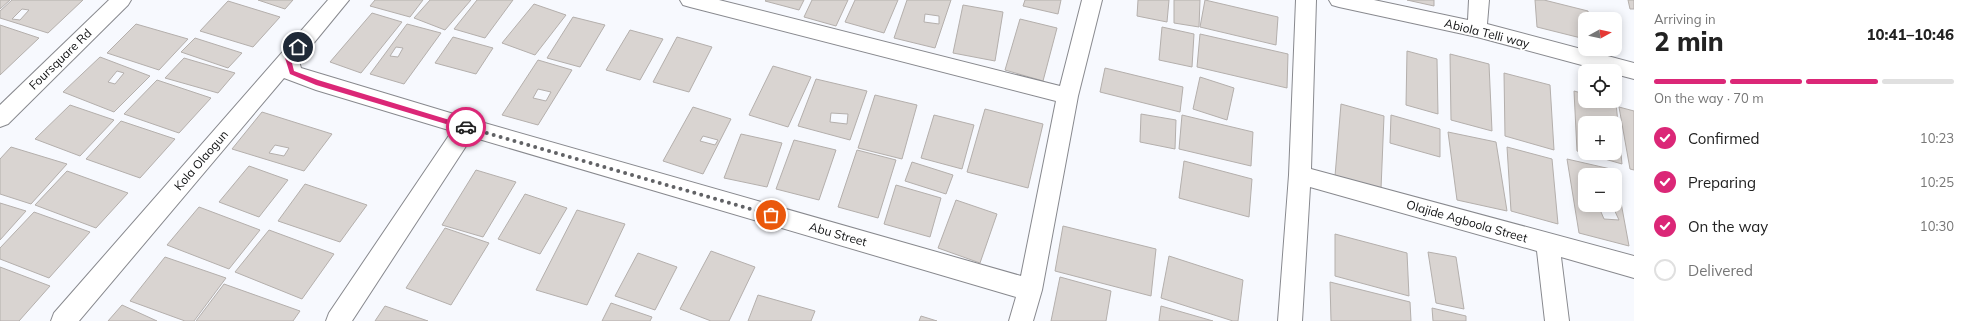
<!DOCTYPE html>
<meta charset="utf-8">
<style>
body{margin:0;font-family:Mulish,sans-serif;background:#f2f2f2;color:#222;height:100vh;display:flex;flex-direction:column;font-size:15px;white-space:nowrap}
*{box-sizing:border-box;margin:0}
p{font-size:13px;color:#767676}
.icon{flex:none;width:22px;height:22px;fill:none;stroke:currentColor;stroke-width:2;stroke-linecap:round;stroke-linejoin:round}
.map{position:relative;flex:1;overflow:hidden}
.side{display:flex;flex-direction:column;background:#fff;width:340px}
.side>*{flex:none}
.needle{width:26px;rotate:82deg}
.controls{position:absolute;left:1578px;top:12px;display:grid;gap:8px}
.controls a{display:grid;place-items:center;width:44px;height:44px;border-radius:8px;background:#fff;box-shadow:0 2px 10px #0003;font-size:20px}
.pin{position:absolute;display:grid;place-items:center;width:34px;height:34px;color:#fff;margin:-17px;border:2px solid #fff;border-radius:50%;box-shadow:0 1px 4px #0007}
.courier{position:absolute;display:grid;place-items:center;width:40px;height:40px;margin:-20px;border:3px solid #db2777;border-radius:50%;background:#fff;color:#222;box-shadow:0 1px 5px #0007}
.headline em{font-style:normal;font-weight:800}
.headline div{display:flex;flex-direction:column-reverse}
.headline{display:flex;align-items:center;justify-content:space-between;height:68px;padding:0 20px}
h1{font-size:26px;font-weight:800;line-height:30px}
.bar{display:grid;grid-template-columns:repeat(4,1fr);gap:6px 4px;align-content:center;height:48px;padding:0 20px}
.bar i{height:5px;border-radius:3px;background:#e0e0e0}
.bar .on{background:#db2777}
.bar p{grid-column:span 4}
ol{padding:0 20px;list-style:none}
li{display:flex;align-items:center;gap:12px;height:44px}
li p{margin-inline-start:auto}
li .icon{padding:4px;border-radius:50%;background:#db2777;color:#fff;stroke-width:4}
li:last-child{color:#767676}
li i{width:22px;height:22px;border:2px solid #e0e0e0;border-radius:50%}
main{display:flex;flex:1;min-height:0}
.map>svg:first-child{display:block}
.building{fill:#d9d4d1;stroke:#b4afac;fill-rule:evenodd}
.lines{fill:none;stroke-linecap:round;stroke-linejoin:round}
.street-casing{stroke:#88898e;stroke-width:2}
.street{fill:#fff;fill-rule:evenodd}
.route{fill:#db2777}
.done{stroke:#616265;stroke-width:4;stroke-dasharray:0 7.2}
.labels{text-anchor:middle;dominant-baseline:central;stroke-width:3.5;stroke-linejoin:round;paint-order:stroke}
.street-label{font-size:12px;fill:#101112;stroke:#fff}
</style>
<main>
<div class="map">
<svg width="1634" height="321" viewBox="0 0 1634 321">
<rect width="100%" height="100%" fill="#f7f9fe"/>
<!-- building -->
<g class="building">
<path d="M0,0H10L0,9Z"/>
<path d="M12,0H83L48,33L0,18V11ZM22,9L29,10L20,20L12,19Z"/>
<path d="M258,0H293L285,9Z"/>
<path d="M375,0H423L410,17L370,6Z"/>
<path d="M430,0H471L445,30L414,18Z"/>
<path d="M477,0H513L485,38L454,29Z"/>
<path d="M766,0H804L799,10L765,1Z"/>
<path d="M812,0H848L836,26L804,17Z"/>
<path d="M855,0H898L884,33L845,22Z"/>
<path d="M907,0H951L935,48L894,38ZM925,14L939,16V24L924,22Z"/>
<path d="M1025,0H1061L1058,14L1023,6Z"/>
<path d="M1138,0H1169L1167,22L1137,16Z"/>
<path d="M1174,0H1200L1199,27L1174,23Z"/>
<path d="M1205,0L1278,17L1276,45L1200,27Z"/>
<path d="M1407,0H1434V6Z"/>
<path d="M1535,0H1544L1588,11L1589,19H1585V39L1537,27Z"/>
<path d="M1628,0H1634V9H1630Z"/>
<path d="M228,1L280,17L253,47L200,31Z"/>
<path d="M534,4L566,15L535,55L502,43Z"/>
<path d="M963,5L1003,12L995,61L953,53Z"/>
<path d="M372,13L402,22L361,73L330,62Z"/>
<path d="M573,17L605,25L580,67L547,58Z"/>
<path d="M1020,19L1057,28L1043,81L1005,70Z"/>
<path d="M136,24L188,39L159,70L107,53Z"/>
<path d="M407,24L441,33L404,84L370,74ZM396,47L403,48L398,57L390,56Z"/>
<path d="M0,25L39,38L0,75Z"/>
<path d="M1162,27L1194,34L1192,67L1159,60Z"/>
<path d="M630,30L663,39L640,80L606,70Z"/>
<path d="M1200,34L1288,54L1287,88L1197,67Z"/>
<path d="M453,37L493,48L476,74L435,63Z"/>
<path d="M677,37L712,47L689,92L653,82Z"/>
<path d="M195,38L242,53L228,68L181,52Z"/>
<path d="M1407,51L1437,59L1438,114L1406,105Z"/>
<path d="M1450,54L1489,64L1492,131L1451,120Z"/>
<path d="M100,57L150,76L114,112L63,92ZM117,71L124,73L115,84L108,82Z"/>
<path d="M184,58L235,73L218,93L165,78Z"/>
<path d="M538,60L572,70L538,125L502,115ZM538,89L551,92L546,101L533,98Z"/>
<path d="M773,66L811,77L788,127L749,115Z"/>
<path d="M1105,68L1183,87L1180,112L1100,92Z"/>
<path d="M1504,73L1550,85L1554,150L1505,136Z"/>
<path d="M1200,77L1234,88L1227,120L1193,109Z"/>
<path d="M816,79L867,91L850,140L798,126ZM831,113L848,114L847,124L830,122Z"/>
<path d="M157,80L211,98L179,133L124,114Z"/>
<path d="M1574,91L1585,94V101L1616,103L1622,164L1577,151ZM1585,123H1615V153H1585Z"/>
<path d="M875,95L917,105L902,159L858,148Z"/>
<path d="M1341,104L1384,116L1381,189L1335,176Z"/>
<path d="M70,105L114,120L80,156L35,139Z"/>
<path d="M693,107L731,119L703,174L663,161ZM703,136L718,140L715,145L700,141Z"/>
<path d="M1619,107L1634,111V170L1630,169Z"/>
<path d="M985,109L1043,124L1028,188L967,172Z"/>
<path d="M262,112L332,134L304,171L232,149ZM275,145L289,148L284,156L269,153Z"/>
<path d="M1141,114L1176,120L1175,149L1140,142Z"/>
<path d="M934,115L974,125L962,169L921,158Z"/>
<path d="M1182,115L1253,132L1251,166L1179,149Z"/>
<path d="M1391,115L1440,129V157L1390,143Z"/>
<path d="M121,121L175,139L140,178L86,159Z"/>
<path d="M1448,132L1496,142L1507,211L1457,200Z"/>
<path d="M741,134L782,143L767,187L724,178Z"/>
<path d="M794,140L836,150L819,200L776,189Z"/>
<path d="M11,147L67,164L31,204L0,194V159Z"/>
<path d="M1507,147L1552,159L1558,224L1511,211Z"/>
<path d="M857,150L896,160L878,218L838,207Z"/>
<path d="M1567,159L1615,170L1629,246L1579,233ZM1585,175H1615V205H1612L1619,220L1604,219L1598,205H1585Z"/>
<path d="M1184,161L1252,179L1249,217L1179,198Z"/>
<path d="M912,162L953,175L946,194L905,181Z"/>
<path d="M249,166L288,180L259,217L219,202Z"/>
<path d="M476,170L516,182L483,237L442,225Z"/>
<path d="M67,171L128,193L96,228L35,205Z"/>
<path d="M305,184L367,205L340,242L278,221Z"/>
<path d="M896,185L941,198L930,237L884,224Z"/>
<path d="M525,194L567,208L540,254L498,239Z"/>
<path d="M956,200L997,214L980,263L938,248Z"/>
<path d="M0,203L26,211L0,240Z"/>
<path d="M199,207L260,230L229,269L167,245Z"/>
<path d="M577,210L625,224L587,305L536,290Z"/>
<path d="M34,212L90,232L49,278L0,259V248Z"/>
<path d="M1063,226L1156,249L1151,296L1055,271Z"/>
<path d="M445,228L489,243L451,305L406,288Z"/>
<path d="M269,230L334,254L302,299L235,272Z"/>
<path d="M1335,234L1407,253L1409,296L1335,276Z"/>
<path d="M711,251L755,267L729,321H711L680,309Z"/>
<path d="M1428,252L1456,257L1464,309L1436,303Z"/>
<path d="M638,253L677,267L655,310L615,296Z"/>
<path d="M1169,256L1243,280L1238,321H1233L1161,298Z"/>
<path d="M165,257L226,278L194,321H185L130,301Z"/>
<path d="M0,267L50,286L19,321H0Z"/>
<path d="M1060,277L1111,291L1106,321H1051Z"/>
<path d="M1330,282L1410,302L1411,321H1331Z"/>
<path d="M224,284L300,311L293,321H196Z"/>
<path d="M758,295L815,311L811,321H748Z"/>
<path d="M611,303L652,317L650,321H602Z"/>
<path d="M122,305L157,321H108Z"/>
<path d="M385,306L428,321H375Z"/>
<path d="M1161,306L1213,321H1159Z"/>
<path d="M1432,308L1466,316V321H1433Z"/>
<path d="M921,316L937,321H919Z"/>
</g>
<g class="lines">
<!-- street casing -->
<g class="street-casing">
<g id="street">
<path d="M109,0H131L128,5L8,124L0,127V105Z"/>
<path d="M328,0H349L299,61L301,68L467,118L1021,276L1056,101L690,7L683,5L680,0H719L1060,86L1082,0H1102L1078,96L1042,290L1033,321H1009L1016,297L472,137L352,321H326L329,313L452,131L316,90L284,78L79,321H51L54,313Z"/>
<path d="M1296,0H1316L1311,169L1634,256V278L1561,257L1569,321H1545L1537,251L1310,187L1302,321H1278L1289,175Z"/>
<path d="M1329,0H1374L1468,20L1469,0H1489L1487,24L1634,63V79L1615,74V71H1604L1477,37L1339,7L1332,5Z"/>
</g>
</g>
<!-- street -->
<use href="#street" class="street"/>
</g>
<!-- route -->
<path class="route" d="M296,45L301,47L291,59L294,71L318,80L466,125L469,127L466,130L316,85L290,74L285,58Z"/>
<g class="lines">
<!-- done -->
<path class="done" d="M466,127L771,215"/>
</g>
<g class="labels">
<!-- street labels -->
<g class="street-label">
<text transform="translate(1487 33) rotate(14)">Abiola Telli way</text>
<text transform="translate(60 59) rotate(-44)">Foursquare Rd</text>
<text transform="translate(201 160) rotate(-49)">Kola Olaogun</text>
<text transform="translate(1467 221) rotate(16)">Olajide Agboola Street</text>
<text transform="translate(838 234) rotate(16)">Abu Street</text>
</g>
</g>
</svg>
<div class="controls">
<a><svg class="needle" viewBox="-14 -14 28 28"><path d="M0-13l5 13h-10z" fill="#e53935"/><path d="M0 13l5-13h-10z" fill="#767676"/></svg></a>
<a><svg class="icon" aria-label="locate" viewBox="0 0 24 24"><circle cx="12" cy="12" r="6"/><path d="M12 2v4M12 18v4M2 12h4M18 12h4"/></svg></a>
<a>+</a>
<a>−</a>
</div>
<div class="pin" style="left:771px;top:215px;background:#ea580c"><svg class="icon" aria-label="bag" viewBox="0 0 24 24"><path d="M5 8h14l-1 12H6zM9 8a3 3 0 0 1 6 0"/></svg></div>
<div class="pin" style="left:298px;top:47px;background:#1f2937"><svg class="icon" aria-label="home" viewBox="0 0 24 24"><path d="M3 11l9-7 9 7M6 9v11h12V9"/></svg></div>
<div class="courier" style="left:466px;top:127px"><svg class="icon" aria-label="car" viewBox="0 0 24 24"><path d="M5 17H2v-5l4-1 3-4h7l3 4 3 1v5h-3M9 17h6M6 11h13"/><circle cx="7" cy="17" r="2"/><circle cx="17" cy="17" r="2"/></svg></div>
</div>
<section class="side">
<div class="headline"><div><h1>2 min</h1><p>Arriving in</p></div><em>10:41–10:46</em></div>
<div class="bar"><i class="on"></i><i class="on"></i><i class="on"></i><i></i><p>On the way · 70 m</p></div>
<ol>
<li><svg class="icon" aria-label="check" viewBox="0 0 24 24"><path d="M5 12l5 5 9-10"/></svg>Confirmed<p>10:23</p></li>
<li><svg class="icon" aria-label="check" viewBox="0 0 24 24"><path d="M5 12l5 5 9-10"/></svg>Preparing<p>10:25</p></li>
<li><svg class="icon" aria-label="check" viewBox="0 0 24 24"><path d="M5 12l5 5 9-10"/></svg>On the way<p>10:30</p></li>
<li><i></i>Delivered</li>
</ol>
</section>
</main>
